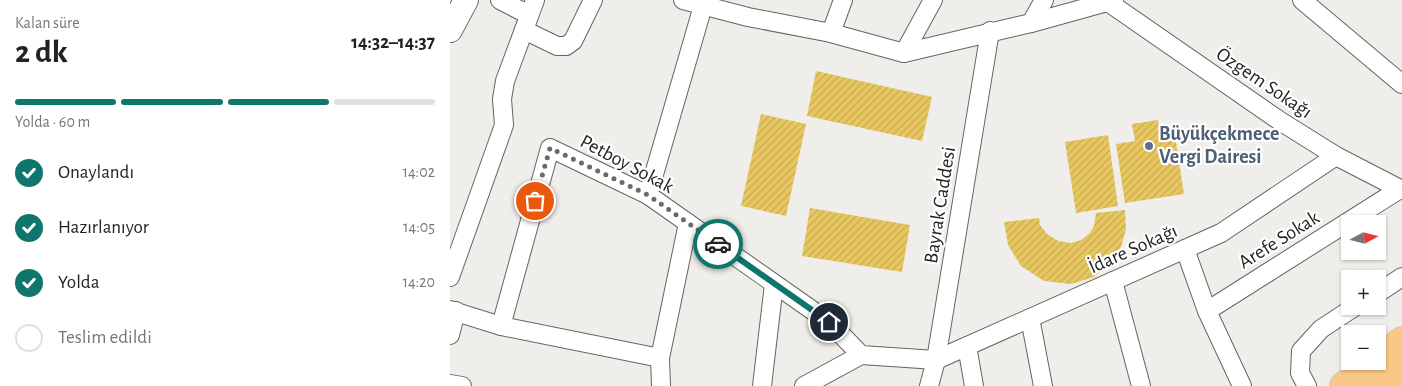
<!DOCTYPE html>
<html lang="tr">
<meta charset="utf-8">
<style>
body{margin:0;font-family:"Alegreya Sans",sans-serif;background:#f2f2f2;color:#222;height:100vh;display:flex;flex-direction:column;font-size:19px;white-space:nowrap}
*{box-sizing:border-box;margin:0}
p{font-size:16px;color:#767676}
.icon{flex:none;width:28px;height:28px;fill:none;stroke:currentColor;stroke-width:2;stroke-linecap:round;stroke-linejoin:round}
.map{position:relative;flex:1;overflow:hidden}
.side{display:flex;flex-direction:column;background:#fff;width:450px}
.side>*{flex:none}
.needle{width:32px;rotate:83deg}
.controls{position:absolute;left:891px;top:215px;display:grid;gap:10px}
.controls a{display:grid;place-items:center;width:45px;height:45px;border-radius:0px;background:#fff;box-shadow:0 1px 4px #0004;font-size:25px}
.pin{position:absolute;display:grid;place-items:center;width:42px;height:42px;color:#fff;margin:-21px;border:2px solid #fff;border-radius:50%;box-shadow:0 1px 5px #0007}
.courier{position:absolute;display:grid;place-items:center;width:50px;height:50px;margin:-25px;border:4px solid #0f766e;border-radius:50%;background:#fff;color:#222;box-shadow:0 1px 6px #0007}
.head em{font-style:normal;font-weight:700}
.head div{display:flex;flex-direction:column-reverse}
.head{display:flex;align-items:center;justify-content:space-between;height:85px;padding:0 15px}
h1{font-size:32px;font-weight:700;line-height:38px}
.bar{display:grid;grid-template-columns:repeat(4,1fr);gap:8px 5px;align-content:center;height:60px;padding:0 15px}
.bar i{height:6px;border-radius:4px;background:#e0e0e0}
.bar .active{background:#0f766e}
.bar p{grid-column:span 4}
ol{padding:0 15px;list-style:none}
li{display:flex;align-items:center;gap:15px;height:55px}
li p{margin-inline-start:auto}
li .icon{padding:5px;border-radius:50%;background:#0f766e;color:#fff;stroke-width:4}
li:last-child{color:#767676}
li i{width:28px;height:28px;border:2px solid #e0e0e0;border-radius:50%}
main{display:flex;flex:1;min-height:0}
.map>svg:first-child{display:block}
.building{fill:url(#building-hatch)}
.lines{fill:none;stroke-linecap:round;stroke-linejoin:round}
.street-casing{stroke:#656461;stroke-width:20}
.secondary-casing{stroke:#656461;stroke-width:26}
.highway-casing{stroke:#cacaca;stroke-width:30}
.street{stroke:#fff;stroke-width:18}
.secondary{stroke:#fff;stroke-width:24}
.highway{stroke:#fac884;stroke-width:28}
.done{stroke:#6b6a68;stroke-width:5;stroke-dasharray:0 9}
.route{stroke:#0f766e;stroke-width:6}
.service-dot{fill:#5c6f8a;stroke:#fff;stroke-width:2}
.labels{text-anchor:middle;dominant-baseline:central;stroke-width:4.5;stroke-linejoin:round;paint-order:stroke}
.street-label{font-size:20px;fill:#242322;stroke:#fff}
.service-label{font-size:20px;font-weight:bold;fill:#4e5e75;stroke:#fff;text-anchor:start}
</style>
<main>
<section class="side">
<div class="head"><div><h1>2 dk</h1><p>Kalan süre</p></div><em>14:32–14:37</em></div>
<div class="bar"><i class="active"></i><i class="active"></i><i class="active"></i><i></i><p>Yolda · 60 m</p></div>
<ol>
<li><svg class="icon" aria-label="check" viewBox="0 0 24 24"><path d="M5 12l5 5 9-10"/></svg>Onaylandı<p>14:02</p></li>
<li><svg class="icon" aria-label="check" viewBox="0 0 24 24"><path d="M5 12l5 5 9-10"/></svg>Hazırlanıyor<p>14:05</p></li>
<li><svg class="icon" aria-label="check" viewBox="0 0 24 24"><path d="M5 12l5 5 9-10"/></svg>Yolda<p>14:20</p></li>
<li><i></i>Teslim edildi</li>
</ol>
</section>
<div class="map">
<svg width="952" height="386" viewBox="0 0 952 386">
<defs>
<pattern id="building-hatch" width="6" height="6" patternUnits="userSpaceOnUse" patternTransform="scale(1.25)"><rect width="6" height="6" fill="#e8c761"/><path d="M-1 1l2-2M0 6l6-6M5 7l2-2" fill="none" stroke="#c7ab54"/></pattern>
</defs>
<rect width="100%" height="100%" fill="#efeeea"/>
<!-- building -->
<g class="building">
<path d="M366,71L482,97L472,141L357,116Z"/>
<path d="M311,114L356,124L336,216L291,206Z"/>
<path d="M708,120L711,138L725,136L734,194L675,203L666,144L685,141L682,124Z"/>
<path d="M658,135L668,206L626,213L615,142Z"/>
<path d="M360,208L460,225L452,272L352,256Z"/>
<path d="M675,210L676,229L671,247L662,263L644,277L621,284L594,281L571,266L558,245L554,222L589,218L590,225L597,234L608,241L621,243L631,240L640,233L644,226L646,213Z"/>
</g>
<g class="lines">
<!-- street casing -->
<g class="street-casing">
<g id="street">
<path d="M50,0L79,15"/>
<path d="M233,0L298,17L381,33L454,53L581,23L664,0"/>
<path d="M852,0L952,84"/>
<path d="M658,2L830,121L886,156L952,190"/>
<path d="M581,23L594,0"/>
<path d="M74,30L107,46H116L123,41L143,0"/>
<path d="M381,33L393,0"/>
<path d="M454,53L483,0"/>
<path d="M198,195L253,6"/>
<path d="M735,249L757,311L792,386"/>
<path d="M0,277L54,125L52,99L55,81L85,0"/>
<path d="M663,281L691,386"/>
<path d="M928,293L952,277"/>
<path d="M0,310L51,326L210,358"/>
<path d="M757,311L950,189"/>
<path d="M580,318L593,386"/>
<path d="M51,326L100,148L198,195L379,322L411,355L486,360L771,233L886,156"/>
<path d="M0,335L6,311"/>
<path d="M517,346L524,386"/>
<path d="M0,384L12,386"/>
<path d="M211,386L210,358L238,223"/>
<path d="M312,386L324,284"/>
<path d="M354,386L411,355"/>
<path d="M479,386L486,360L540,31"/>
<path d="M857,386L850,373L851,351L871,329L906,306"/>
</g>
</g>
<!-- secondary casing -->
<g class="secondary-casing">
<path id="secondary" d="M0,30L16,0"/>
</g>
<!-- highway casing -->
<g class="highway-casing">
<g id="highway">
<path d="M928,360L952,341"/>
<path d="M894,386L926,361"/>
<path d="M931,386L952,370"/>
</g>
</g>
<!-- street -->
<use href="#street" class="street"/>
<!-- secondary -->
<use href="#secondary" class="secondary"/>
<!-- highway -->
<use href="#highway" class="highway"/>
</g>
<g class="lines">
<!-- done -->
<path class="done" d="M85,201L100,148L198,195L268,244"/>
<!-- route -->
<path class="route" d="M268,244L379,322"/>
</g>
<!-- markers -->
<circle class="service-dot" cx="699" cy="146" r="5"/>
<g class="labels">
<!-- street labels -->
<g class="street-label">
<text transform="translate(814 83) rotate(34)">Özgem Sokağı</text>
<text transform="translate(177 164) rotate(28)">Petboy Sokak</text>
<text transform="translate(490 205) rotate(-81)">Bayrak Caddesi</text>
<text transform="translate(829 240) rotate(-32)">Arefe Sokak</text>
<text transform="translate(683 249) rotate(-24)">İdare Sokağı</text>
</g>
<!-- service labels -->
<g class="service-label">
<text x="709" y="134">Büyükçekmece<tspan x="709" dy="23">Vergi Dairesi</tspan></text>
</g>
</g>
</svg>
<div class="controls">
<a><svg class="needle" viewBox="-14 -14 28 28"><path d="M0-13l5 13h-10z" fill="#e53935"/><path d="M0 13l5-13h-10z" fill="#767676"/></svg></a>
<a>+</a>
<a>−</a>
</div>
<div class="pin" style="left:85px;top:201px;background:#ea580c"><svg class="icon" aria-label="bag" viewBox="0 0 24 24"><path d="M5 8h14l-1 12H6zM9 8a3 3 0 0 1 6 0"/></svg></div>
<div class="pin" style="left:379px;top:322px;background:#1f2937"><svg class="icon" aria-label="home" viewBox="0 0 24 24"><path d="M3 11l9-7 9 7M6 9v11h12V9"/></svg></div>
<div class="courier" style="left:268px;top:244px"><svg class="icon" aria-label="car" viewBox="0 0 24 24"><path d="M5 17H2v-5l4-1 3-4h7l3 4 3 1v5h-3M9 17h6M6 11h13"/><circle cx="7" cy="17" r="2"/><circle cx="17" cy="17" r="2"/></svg></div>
</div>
</main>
